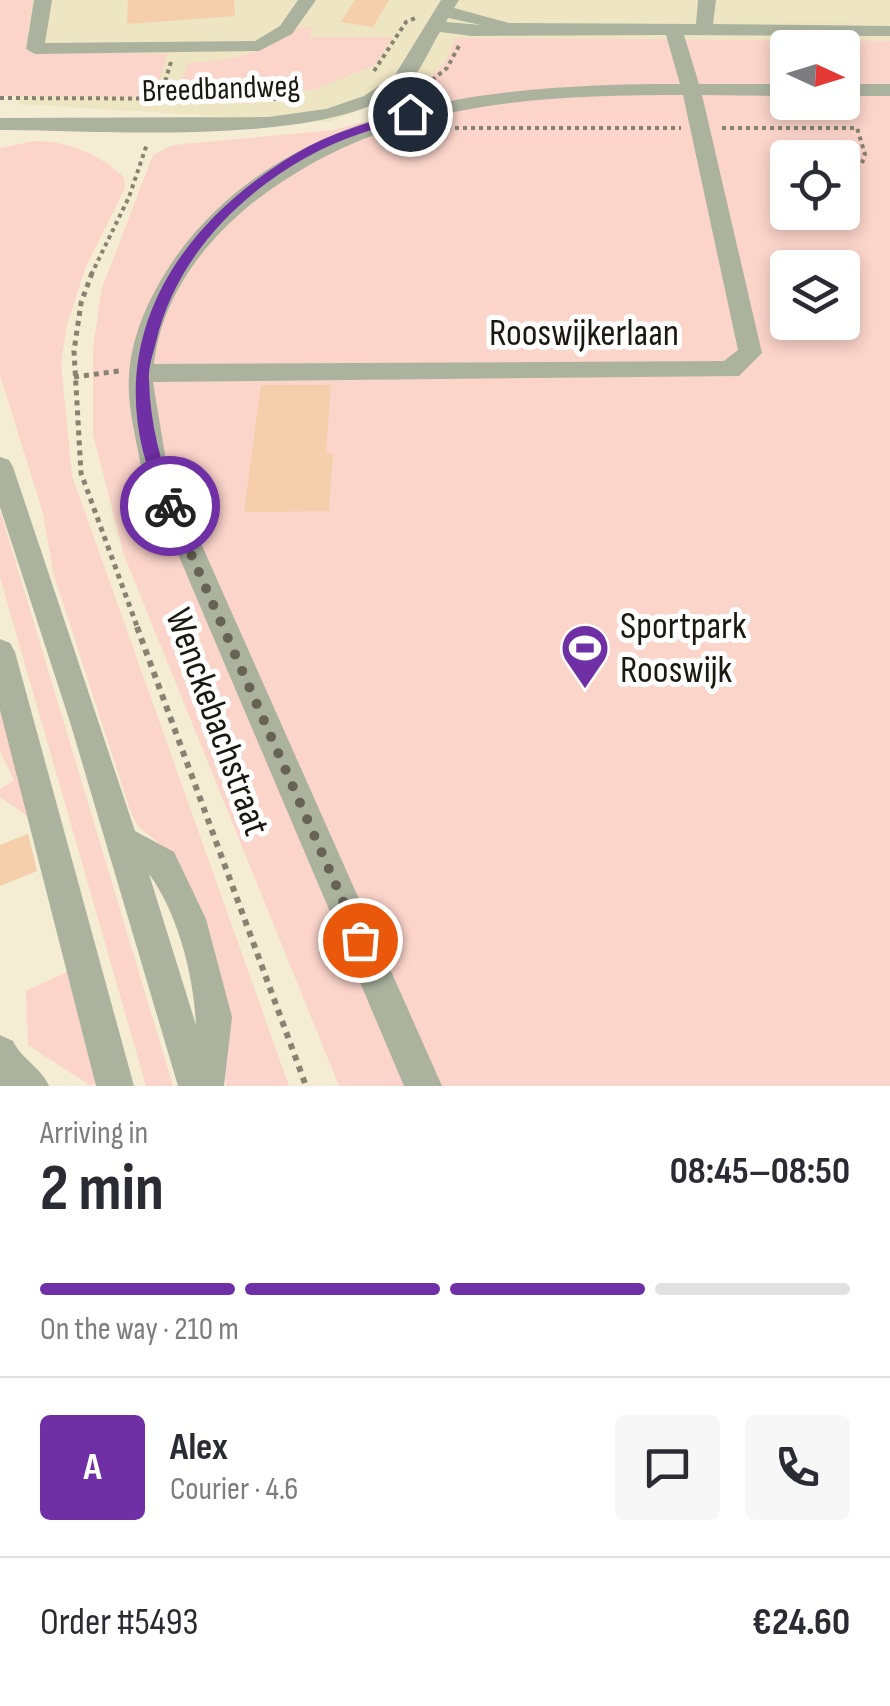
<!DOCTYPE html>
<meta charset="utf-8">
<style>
body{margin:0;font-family:"Sofia Sans Condensed",sans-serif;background:#f7f7f7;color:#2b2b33;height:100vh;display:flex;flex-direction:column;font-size:38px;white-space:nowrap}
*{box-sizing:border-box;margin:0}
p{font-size:32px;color:#7c7c81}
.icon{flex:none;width:55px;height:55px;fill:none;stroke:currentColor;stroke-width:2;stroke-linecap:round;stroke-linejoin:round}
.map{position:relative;height:1086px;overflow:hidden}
.drawer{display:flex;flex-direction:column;background:#fff;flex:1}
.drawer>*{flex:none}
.needle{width:65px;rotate:94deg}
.buttons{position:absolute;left:770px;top:30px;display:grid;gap:20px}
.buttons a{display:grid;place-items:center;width:90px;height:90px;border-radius:10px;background:#fff;box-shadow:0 5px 15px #0003;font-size:50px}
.pin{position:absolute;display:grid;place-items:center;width:85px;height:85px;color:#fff;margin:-42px;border:5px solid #fff;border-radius:50%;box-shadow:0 2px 10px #0007}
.courier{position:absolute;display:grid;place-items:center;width:100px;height:100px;margin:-50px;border:8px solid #7030a5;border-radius:50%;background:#fff;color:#222;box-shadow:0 2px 12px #0007}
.headline em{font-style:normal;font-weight:700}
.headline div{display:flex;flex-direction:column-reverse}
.headline{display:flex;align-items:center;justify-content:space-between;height:170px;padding:0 40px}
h1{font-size:65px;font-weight:700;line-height:75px}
.bar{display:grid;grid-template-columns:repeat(4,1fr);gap:15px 10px;align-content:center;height:120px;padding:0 40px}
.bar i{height:12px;border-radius:8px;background:#e1e1e2}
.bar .on{background:#7030a5}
.bar p{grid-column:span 4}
.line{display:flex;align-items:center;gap:25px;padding:0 40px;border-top:2px solid #e1e1e2}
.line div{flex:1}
.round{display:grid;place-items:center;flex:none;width:105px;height:105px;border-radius:10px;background:#f7f7f7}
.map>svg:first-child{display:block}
.built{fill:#eee5c3}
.green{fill:#fbd4ca;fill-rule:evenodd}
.building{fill:#f5ceab}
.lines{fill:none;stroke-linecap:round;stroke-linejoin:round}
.path-far2{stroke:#878271;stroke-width:4;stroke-dasharray:4 4;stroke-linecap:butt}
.path-far1{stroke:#878271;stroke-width:5;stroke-dasharray:5 5;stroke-linecap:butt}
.path{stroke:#878271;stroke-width:6;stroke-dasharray:6 6;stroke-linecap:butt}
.minor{fill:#abb39f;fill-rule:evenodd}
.route{fill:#7030a5}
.done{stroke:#676354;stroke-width:10;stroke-dasharray:0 18}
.labels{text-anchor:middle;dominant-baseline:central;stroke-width:10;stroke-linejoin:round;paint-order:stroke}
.far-street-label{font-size:32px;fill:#1b180f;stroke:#fff}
.street-label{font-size:38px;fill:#1b180f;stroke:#fff}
.poi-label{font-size:38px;fill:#1b180f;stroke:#fff;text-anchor:start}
</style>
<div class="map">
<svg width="890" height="1086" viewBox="0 0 890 1086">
<rect width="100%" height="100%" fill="#f4edd3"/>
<!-- built -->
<path class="built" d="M26,0H890V49L523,47L328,122L266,119L18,104Z"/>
<!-- green -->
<g class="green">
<path d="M0,0H33L27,39L30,46L46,52L167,54L155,97L0,96Z"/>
<path d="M300,27H312L310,37H393L375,65L313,90L182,92L179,88L188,63C231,60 264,55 300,27Z"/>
<path d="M455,38L890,41V1086H339L124,555L93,434V349L102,288L153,155L173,145L333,130L427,105L411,96L446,61ZM788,48H842V102H788ZM788,158H842V212H788ZM788,268H842V322H788Z"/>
<path d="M35,141C71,142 97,153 124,177L125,188L85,269L67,325L61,363L72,476L289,1086H226L222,1016L169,852L138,826L130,810L53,572L43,513L0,375V148Z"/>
<path d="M0,510L173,1086H146L0,577Z"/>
<path d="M0,688L33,820L0,797V789L14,780L0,751Z"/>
<path d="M73,969L105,1078L91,1086L28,1045L26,991Z"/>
</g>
<!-- building -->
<g class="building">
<path d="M128,0H234L235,16L127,24Z"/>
<path d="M355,0H389L373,27L341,22Z"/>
<path d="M261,385H331L326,453H333L329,511L244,512Z"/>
<path d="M28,834L37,871L0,886V845Z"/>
</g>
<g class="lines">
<!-- path-far2 -->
<g class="path-far2">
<path d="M374,71L406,22L416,18"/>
<path d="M426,85L447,68L460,44"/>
<path d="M0,98L285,99"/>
<path d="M158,104L171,62"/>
<path d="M447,128H681"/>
<path d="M722,128H857L865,154L862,163"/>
<path d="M91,275L129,197L147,144"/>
</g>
<!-- path-far1 -->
<g class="path-far1">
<path d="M92,273L81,303L74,351L81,473L138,629"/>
<path d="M74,377L119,371"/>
</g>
<!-- path -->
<path class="path" d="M137,627L306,1086"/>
<!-- minor -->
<g class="minor">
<path d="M34,0H52L45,43L255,41L280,26L298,0H316L292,34L259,51L35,54L26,49Z"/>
<path d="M441,0H459L454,8L509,23L696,24L698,0H716L713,24L890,26V36L684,35L699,84H788V96L702,95L762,353L739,376L153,382L167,467L442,1086H404L141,467C136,437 127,407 129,377C131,334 151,293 175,258C288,99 503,84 680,84L666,35L472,36L440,32C430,48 421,72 407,84C336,149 97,130 0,130V118L268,117L326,109L364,96L395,75ZM448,18L481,25L446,22ZM683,95L738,350L724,361L154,364C161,300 201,245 250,205C379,103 525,95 683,95Z"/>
<rect x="842" y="84" width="48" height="12"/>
<path d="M0,457L9,460L13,467L135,831L174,852L206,919L232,1017L224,1086H178L70,722L0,507ZM149,874C178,913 194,977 196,1025Z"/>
<path d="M0,639L10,643L15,652L134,1086H96L0,710Z"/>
<path d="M0,1035L13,1041C22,1060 41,1067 49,1086H0Z"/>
</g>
</g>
<!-- route -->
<path class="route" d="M410,111L414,116C377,128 341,138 307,157C235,197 175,261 156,342C153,354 148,368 149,380C150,423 161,467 178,506L176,510H165C92,363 163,233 295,154C330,133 371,121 410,111Z"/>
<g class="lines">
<!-- done -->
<path class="done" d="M170,506L360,940"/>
</g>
<!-- icons -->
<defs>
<g id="stadium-pin" transform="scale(2.5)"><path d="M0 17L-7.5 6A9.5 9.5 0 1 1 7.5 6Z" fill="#7030a5" stroke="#fff"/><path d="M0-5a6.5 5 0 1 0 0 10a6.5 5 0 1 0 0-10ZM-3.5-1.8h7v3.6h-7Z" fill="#fff"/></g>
</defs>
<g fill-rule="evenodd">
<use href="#stadium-pin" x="585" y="648"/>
</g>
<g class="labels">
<!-- far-street labels -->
<g class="far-street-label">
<text transform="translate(221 89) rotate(-2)">Breedbandweg</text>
</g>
<!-- street labels -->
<g class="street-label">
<text x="584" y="333">Rooswijkerlaan</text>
<text transform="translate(217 722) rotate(70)">Wenckebachstraat</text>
</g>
<!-- poi labels -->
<g class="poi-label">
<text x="620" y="626">Sportpark<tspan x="620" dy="44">Rooswijk</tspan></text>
</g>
</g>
</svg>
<div class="buttons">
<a><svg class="needle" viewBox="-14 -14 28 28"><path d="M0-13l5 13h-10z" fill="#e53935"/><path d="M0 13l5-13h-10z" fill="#7c7c81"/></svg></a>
<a><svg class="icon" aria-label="locate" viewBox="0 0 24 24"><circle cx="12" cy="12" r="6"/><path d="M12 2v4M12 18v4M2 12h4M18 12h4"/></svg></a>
<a><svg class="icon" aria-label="layers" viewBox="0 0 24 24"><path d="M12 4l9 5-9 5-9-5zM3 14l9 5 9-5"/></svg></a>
</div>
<div class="pin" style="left:360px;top:940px;background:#ea580c"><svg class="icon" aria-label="bag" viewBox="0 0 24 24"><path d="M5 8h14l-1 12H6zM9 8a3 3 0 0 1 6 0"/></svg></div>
<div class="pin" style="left:410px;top:114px;background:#1f2937"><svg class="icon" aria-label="home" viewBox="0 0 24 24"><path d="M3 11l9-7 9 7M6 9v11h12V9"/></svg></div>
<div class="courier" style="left:170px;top:506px"><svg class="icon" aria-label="bike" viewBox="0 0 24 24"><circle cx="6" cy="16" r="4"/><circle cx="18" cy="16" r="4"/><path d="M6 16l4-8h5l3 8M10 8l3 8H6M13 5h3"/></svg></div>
</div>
<section class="drawer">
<div class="headline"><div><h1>2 min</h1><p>Arriving in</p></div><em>08:45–08:50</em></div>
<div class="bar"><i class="on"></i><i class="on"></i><i class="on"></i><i></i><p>On the way · 210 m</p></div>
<div class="line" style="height:180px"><b class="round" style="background:#7030a5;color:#fff">A</b><div><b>Alex</b><p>Courier · 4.6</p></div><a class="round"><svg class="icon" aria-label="chat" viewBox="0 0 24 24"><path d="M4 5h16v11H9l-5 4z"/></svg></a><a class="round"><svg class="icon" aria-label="phone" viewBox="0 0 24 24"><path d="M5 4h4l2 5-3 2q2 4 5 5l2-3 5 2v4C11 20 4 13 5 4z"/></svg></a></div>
<div class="line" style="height:130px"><div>Order #5493</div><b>€24.60</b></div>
</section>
